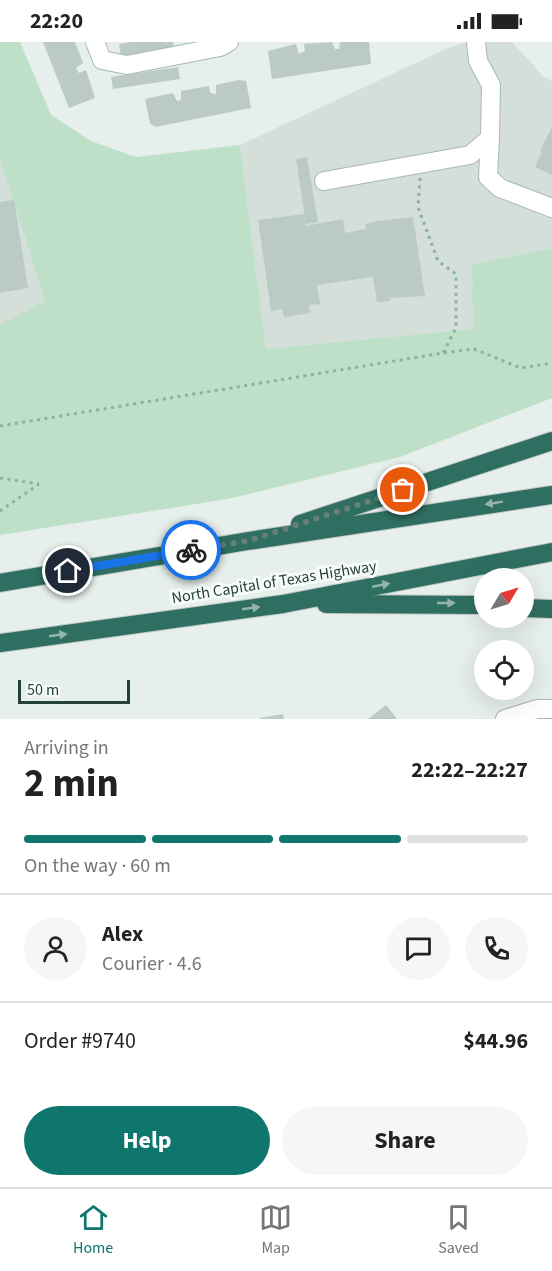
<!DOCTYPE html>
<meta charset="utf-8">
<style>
body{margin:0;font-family:"Source Sans 3",sans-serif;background:#f6f6f6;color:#222;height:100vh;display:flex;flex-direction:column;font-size:22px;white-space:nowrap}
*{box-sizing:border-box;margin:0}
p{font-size:20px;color:#767676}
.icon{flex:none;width:33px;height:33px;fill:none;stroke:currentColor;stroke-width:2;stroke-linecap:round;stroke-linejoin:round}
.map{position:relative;height:677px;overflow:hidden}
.drawer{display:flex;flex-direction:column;background:#fff;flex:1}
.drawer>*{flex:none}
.needle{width:39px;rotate:52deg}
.fabs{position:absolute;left:474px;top:526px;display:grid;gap:12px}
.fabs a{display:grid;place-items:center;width:60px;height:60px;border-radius:50%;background:#fff;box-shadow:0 6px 24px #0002;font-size:30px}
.scale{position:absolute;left:18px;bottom:15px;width:112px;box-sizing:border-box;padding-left:6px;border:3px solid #24423a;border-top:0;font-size:16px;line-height:21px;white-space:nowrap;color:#24423a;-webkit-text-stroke:4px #f7fbf9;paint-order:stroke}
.pin{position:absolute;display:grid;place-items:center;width:51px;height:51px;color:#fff;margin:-26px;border:3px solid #fff;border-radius:50%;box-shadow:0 2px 6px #0007}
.courier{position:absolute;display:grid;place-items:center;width:60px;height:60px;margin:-30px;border:4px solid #1a73e8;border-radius:50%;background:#fff;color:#222;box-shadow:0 2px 8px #0007}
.summary em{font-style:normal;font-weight:700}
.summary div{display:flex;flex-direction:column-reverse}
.summary{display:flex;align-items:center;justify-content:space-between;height:102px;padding:0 24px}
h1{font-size:39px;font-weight:700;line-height:45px}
.bar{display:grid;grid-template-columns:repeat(4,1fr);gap:9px 6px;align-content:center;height:72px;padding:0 24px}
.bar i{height:8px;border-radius:4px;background:#e0e0e0}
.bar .selected{background:#0f766e}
.bar p{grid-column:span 4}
.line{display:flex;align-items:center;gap:15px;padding:0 24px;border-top:2px solid #e0e0e0}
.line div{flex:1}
.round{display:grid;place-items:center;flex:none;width:63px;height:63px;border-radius:32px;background:#f6f6f6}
.action{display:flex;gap:12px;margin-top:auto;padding:12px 24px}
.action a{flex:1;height:69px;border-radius:36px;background:#0f766e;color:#fff;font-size:24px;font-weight:700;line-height:69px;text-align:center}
.action a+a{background:#f6f6f6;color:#222}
.status{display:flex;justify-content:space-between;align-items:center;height:42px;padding:0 30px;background:#fff;direction:ltr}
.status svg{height:16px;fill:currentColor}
.dock{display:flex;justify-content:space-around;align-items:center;height:84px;border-top:2px solid #e0e0e0;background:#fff;font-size:16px;color:#767676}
.dock a{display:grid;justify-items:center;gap:3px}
.dock .selected{color:#0f766e}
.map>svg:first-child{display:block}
.built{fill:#d4dfda}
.green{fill:#bfe0c8}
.building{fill:#bbcac4}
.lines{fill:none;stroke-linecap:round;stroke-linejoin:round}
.minor-casing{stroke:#a8b8b2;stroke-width:20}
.highway-casing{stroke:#c2cac8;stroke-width:20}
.path{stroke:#86b3a5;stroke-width:3;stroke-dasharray:3 4.5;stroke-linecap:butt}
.minor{stroke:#fff;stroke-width:18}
.highway{stroke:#2f6f62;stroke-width:18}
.oneway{fill:#93b5ae}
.done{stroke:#687f78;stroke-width:6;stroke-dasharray:0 10.8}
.route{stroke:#1a73e8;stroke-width:8}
.labels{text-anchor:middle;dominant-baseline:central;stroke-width:6;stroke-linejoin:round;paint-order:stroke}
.street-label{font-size:16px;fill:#24423a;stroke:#f7fbf9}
</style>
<div class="status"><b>22:20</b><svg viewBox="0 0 49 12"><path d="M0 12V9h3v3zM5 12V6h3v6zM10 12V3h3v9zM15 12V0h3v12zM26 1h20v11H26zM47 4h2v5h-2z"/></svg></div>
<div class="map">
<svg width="552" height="677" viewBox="0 0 552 677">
<rect width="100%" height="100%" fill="#e6efeb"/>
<!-- built -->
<g class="built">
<path d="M468,0H512L544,35L552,39V206L472,222L474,287L266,307L240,103L448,6Z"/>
<path d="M0,117L45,259L0,282Z"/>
</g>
<!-- green -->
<path class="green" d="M0,0H20L51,73L91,99L136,115L240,103L266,307L473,287L472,222L552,206V356L400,415L228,457L0,493V282L45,259L0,117Z"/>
<!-- building -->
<g class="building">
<path d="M43,0H75L83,21L76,26L79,31L86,28L95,56L69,66Z"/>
<path d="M131,0H173L174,6L121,14L119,2Z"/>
<path d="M332,0L335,7H339L340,0H369L371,22L272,37L268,9L296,2L299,12L305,9L304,2Z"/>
<path d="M178,25L180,37L113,47L111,35Z"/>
<path d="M239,38L246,39L251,66L155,85L150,81L145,57L173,51L177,59L181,58V49L209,44L210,51L216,52V43Z"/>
<path d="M552,85V133L535,125L542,110L540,109Z"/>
<path d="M307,115L318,180L306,182L296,117Z"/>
<path d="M14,158L28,246L0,251V160Z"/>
<path d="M304,172L306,184L343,177L345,191L366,187L365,182L377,179L413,175L425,254L390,256V259L377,260L373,235L317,243L320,262L309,263L310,271L284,275L282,267L271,269L258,178Z"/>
<path d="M386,663L397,677H368Z"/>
<path d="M283,672L284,677H260V676Z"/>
</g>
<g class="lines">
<!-- minor casing -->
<g class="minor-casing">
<g id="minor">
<path d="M95,0L102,18L127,23L220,5L229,0"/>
<path d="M490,96L488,135L500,146L552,166"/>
<path d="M324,139L470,113L490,96L491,43L478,19L476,0"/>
<path d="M505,677L537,667H552"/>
</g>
</g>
<!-- highway casing -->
<g class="highway-casing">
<g id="highway">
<path d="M300,482L552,399"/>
<path d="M0,541L248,499L552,453"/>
<path d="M326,562L484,563"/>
<path d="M524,566L552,567"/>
<path d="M0,601L283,562L552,510"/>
</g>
</g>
<!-- path -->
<g class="path">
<path d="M420,136L418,165L438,219L456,232V286L443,311"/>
<path d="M0,384L443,311L474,307L521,326L552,321"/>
<path d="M0,436L39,442"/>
<path d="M0,469L39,442"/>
</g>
<!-- minor -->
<use href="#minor" class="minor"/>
<!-- highway -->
<use href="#highway" class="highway"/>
</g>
<!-- one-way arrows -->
<defs><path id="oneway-solid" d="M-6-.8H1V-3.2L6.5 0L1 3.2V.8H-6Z" transform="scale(1.5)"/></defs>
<g class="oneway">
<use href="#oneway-solid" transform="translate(494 461) rotate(171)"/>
<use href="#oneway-solid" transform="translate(381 543) rotate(-11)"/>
<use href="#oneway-solid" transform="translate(446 561)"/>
<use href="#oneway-solid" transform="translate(251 566) rotate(-8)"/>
<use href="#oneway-solid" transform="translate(58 593) rotate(-8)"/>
</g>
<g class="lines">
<!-- done -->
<path class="done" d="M191,508L248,499L403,448"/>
<!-- route -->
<path class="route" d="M68,529L191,508"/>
</g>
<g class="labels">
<!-- street labels -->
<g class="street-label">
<text transform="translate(274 540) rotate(-9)">North Capital of Texas Highway</text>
</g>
</g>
</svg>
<div class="fabs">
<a><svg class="needle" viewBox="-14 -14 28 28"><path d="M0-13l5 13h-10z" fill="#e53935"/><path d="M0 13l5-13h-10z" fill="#767676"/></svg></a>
<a><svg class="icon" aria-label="locate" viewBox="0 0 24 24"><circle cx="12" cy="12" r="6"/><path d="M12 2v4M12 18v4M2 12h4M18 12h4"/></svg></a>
</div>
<div class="scale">50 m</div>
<div class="pin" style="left:403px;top:448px;background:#ea580c"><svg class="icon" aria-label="bag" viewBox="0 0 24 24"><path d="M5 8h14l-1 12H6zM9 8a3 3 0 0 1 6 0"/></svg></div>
<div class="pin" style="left:68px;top:529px;background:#1f2937"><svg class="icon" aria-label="home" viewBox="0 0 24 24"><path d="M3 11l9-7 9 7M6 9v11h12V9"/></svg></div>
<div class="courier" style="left:191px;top:508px"><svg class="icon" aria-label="bike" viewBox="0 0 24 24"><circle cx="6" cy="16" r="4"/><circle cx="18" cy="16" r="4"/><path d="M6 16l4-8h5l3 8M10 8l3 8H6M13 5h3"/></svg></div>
</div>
<section class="drawer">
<div class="summary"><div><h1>2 min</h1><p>Arriving in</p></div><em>22:22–22:27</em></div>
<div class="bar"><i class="selected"></i><i class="selected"></i><i class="selected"></i><i></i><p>On the way · 60 m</p></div>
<div class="line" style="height:108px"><a class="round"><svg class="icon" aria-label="person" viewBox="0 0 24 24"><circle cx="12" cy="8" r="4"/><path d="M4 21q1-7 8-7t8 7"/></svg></a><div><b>Alex</b><p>Courier · 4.6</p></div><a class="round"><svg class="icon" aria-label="chat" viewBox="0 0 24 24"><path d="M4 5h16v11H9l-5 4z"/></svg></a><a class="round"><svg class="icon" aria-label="phone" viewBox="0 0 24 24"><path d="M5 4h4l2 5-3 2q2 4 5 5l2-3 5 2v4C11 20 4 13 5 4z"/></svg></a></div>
<div class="line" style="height:78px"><div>Order #9740</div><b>$44.96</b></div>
<div class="action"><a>Help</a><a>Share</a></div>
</section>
<nav class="dock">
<a class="selected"><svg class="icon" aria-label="home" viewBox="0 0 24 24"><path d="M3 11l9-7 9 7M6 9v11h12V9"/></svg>Home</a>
<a><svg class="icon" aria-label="map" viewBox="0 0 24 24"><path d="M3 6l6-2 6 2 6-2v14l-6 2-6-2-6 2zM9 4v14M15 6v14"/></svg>Map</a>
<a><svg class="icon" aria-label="saved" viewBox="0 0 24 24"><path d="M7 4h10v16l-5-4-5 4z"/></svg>Saved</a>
</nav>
